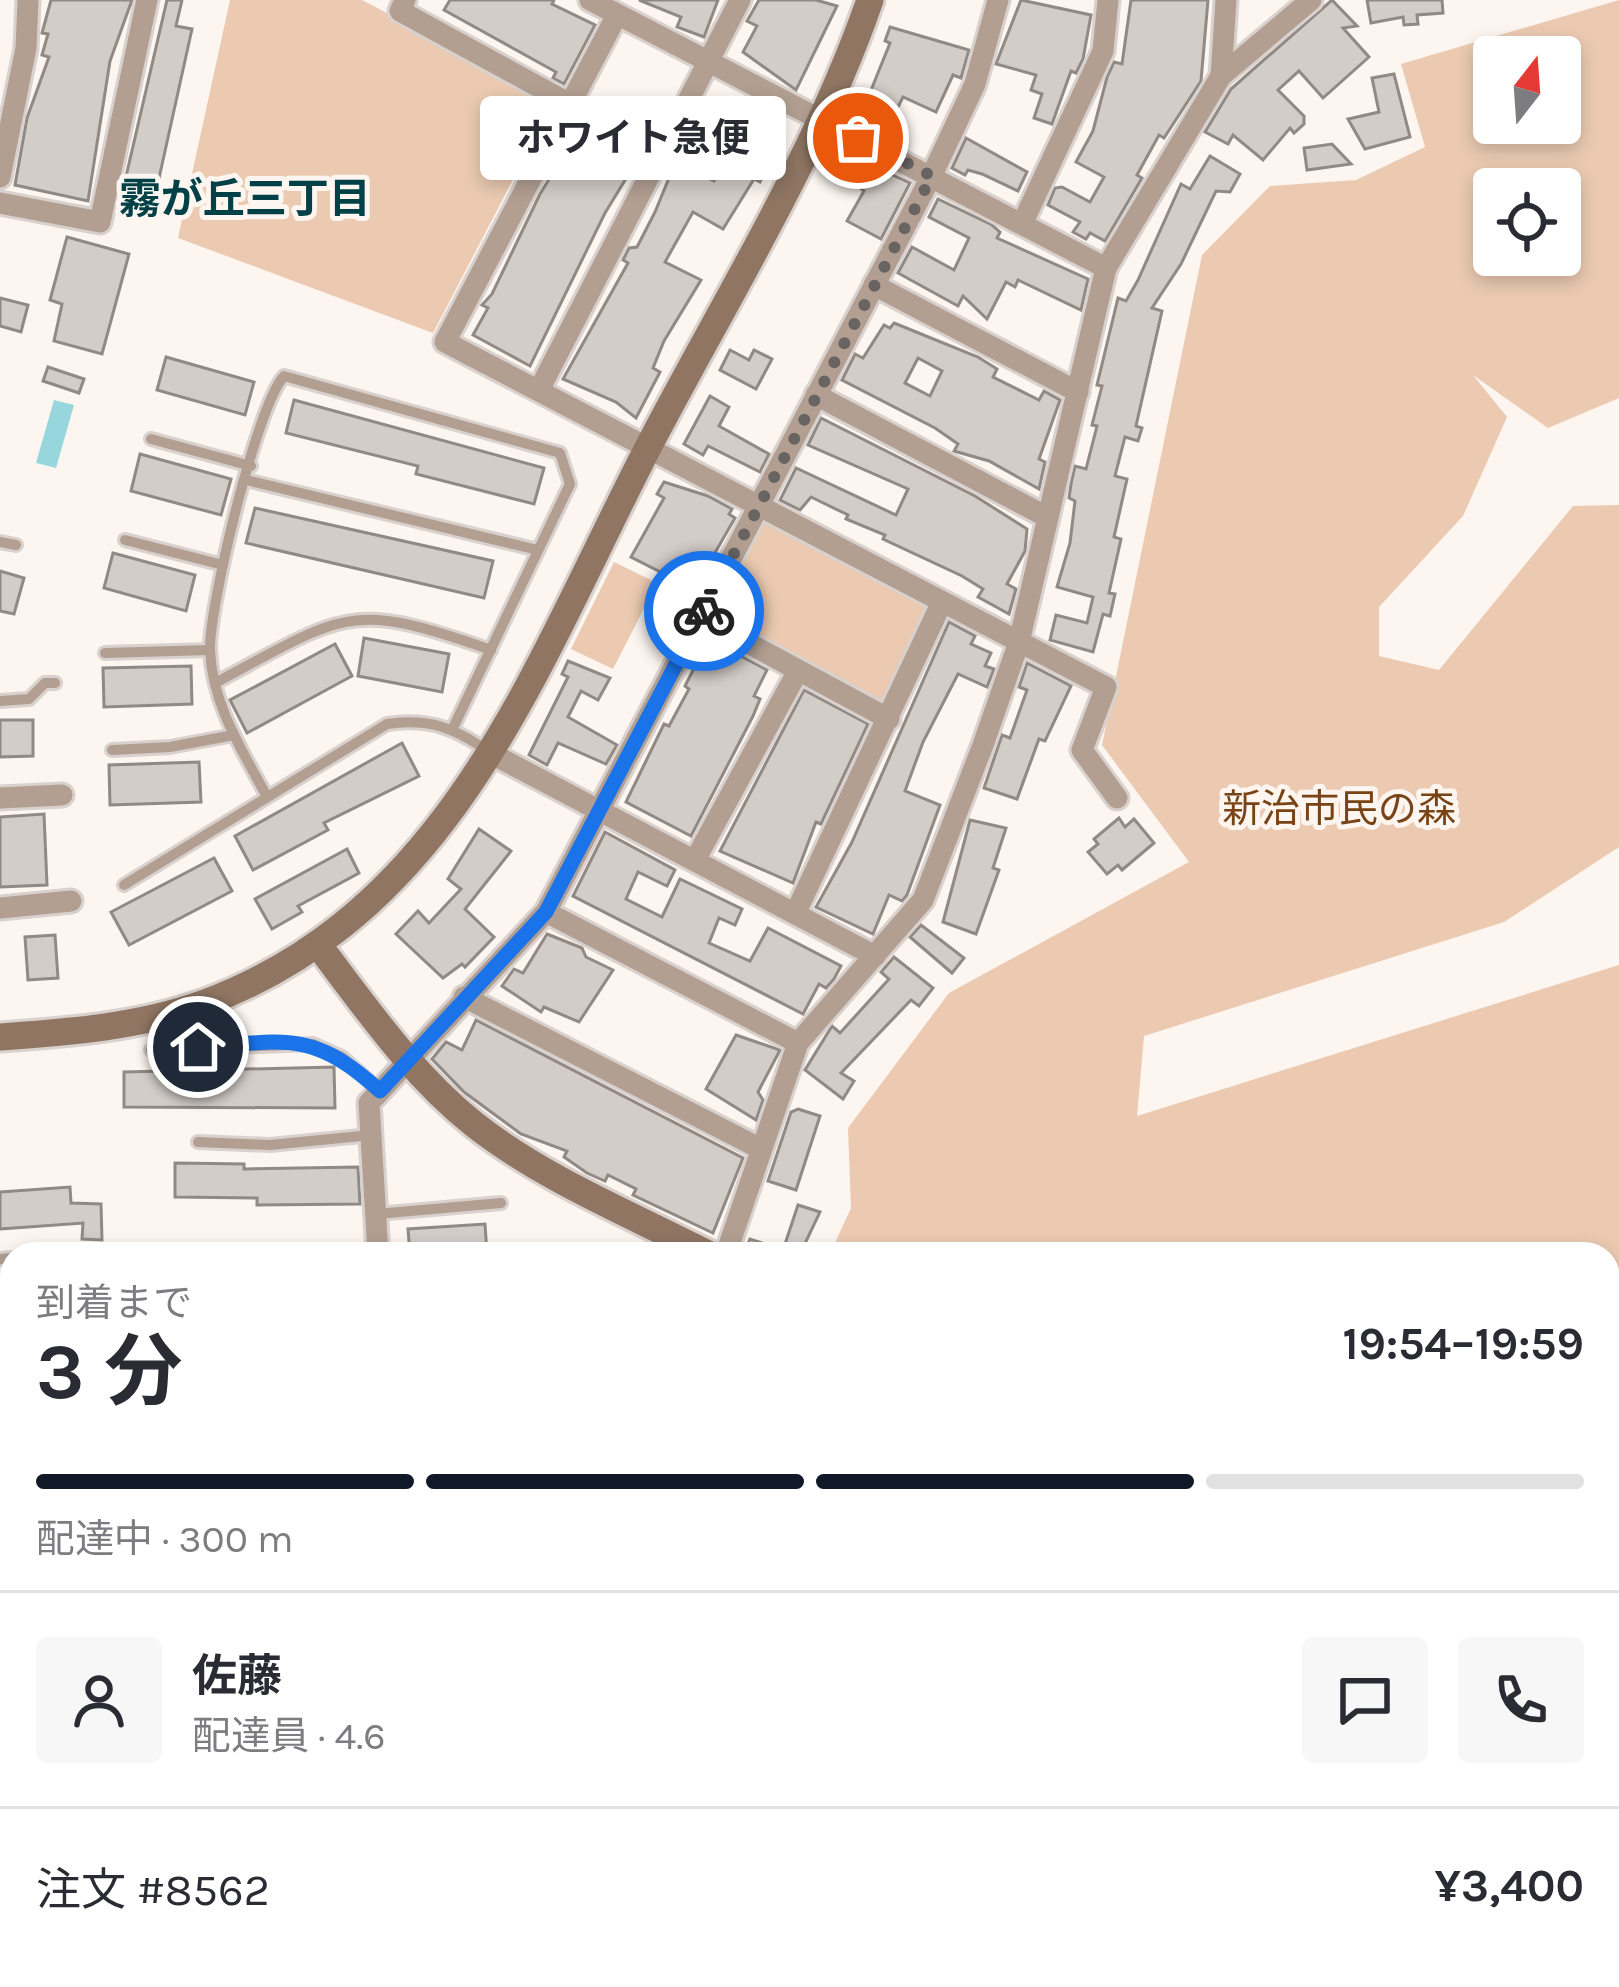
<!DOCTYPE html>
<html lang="ja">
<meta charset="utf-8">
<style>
body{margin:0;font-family:Karla,"Noto Sans JP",sans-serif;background:#f7f7f7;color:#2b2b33;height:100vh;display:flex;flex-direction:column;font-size:45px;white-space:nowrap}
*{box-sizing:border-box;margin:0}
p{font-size:39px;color:#7c7c81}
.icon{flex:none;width:66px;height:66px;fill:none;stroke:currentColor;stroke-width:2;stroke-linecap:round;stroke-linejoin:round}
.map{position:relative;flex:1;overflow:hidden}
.sheet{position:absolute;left:0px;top:1242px;width:1620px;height:747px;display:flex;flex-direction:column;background:#fff;border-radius:36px 36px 0 0;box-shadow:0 6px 18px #0003}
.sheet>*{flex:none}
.needle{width:78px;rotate:17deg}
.controls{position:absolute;left:1473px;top:36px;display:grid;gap:24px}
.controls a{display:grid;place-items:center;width:108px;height:108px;border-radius:12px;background:#fff;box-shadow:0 6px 18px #0003;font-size:60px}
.pin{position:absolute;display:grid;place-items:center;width:102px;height:102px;color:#fff;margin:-51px;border:6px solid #fff;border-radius:50%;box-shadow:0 3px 12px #0007}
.courier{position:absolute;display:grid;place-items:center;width:120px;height:120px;margin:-60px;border:9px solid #1a73e8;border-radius:50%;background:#fff;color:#222;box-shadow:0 3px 15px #0007}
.bubble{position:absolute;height:84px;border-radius:12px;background:#fff;box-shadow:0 6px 18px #0003;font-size:39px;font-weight:700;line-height:84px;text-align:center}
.summary em{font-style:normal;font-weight:700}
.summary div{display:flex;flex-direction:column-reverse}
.summary{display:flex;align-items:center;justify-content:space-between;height:204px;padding:0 36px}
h1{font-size:78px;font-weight:700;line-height:90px}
.bar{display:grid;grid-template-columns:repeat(4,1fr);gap:18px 12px;align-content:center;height:144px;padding:0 36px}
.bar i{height:15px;border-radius:9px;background:#e1e1e2}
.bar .selected{background:#111827}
.bar p{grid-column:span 4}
.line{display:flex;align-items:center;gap:30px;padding:0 36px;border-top:3px solid #e1e1e2}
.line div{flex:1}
.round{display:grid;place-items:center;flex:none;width:126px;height:126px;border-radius:12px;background:#f7f7f7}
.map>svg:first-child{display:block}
.green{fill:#ebcab1;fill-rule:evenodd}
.water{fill:#98d6dd}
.building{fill:#d3cdc8;stroke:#908985;stroke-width:3;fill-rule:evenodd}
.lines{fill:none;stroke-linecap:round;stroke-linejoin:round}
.lane-casing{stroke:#d8d1cd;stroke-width:16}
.street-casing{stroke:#d8d1cd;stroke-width:27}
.secondary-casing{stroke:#d8d1cd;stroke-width:33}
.lane{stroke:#b29f92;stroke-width:10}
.street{stroke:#b29f92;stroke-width:21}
.secondary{stroke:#8f7562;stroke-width:27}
.done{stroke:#686462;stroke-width:12;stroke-dasharray:0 21.6}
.route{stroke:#1a73e8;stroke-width:15}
.labels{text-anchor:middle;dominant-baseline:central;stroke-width:10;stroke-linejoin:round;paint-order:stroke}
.park-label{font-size:39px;fill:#784315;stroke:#fcf5f0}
.neighbourhood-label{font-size:42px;font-weight:bold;fill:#004147;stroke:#fcf5f0}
</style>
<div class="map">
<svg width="1619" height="1987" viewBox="0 0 1619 1987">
<rect width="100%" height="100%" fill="#fcf5f0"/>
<!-- green -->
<g class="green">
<path d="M230,0H362L554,101L433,333L178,238Z"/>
<path d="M1619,0V398L1548,428L1473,375L1507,417L1463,516L1379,607V656L1439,670L1573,506L1619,505V847L1504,922L1144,1036L1137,1116L1619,965V1987H1141L1140,1977H1608V1254H830L851,1208L848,1128L949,993L1189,862L1102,745L1202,255L1270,186L1356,180L1425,147L1401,64ZM1494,57H1560V123H1494ZM1494,189H1560V255H1494Z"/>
<path d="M760,515L932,605L887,703L710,611Z"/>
<path d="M614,562L657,583L613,669L571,649Z"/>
<path d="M521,1977H707L703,1987H510Z"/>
</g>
<!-- water -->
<path class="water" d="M54,400L74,405L56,468L36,463Z"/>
<!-- building -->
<g class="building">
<path d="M51,0H132L110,61L88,201L15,185L27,118L49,57L42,55L48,34L42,33Z"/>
<path d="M167,0H182L176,26L192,29L150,219L118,211Z"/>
<path d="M450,0H554L552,4L595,25L564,84L553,78L556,72L444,10Z"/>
<path d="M639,0H718L704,37L677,27L681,17Z"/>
<path d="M759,0H816L837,6L796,90L743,52L757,26L747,21Z"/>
<path d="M1021,0L1091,15L1083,59L1076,73L1071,71L1052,124L1034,118L1042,94L1031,90L1036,75L996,64Z"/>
<path d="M1131,0H1208L1201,81L1164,138L1159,135L1137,175L1142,178L1105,241L1090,233L1086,239L1073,232L1080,222L1048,205L1055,188L1062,187L1090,202L1104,177L1076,162L1093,131L1107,77L1114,62L1122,64Z"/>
<path d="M1332,0L1357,26L1343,28L1369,57L1323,98L1299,71L1278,90L1304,116V124L1294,133L1290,128L1263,160L1233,135L1228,144L1205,132L1231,89Z"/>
<path d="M1367,0H1442L1443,13L1417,15L1418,24L1404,25L1403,17L1371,23Z"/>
<path d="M890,27L969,50L961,78L953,75L936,112L903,97L885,133L859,120L890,43L885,41Z"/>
<path d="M1394,74L1410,137L1365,149L1348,119L1379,112L1372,78Z"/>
<path d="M597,101L655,131L605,213L530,366L473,335L488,308L482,305L492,294L540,194Z"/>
<path d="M755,108L778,122L761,150L769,162L760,182L754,179L723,229L693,212L665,262L701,280L664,341L653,368L660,372L636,418L616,402L563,379L628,263L623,260L629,248L637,247L655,212L676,161L714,181Z"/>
<path d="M966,138L1027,172L1018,191L982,174L968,170L965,175L952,168Z"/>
<path d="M1332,144L1351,164L1307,170L1304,148Z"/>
<path d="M838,150L910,183L881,239L847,221L864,191L830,164Z"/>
<path d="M1210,156L1240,174L1230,192L1216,191L1181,264L1152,308L1162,311L1136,426L1142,428L1138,441L1125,437L1115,476L1127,479L1114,537L1121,539L1109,593L1115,594L1110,616L1103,614L1093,652L1050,640L1056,615L1087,623L1093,597L1057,587L1070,543L1075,501L1069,498L1071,484L1075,466L1086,469L1097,426L1092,425L1102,386L1097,385L1118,298L1126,301L1138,280L1181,184L1190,189Z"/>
<path d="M938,199L992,225L1000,232L997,238L1088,279L1081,310L1018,280L1015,287L1006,282L987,319L963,296L958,306L898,273L912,247L954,270L969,238L929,217Z"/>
<path d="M67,237L129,254L102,354L54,341L62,304L50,300Z"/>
<path d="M0,298L28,305L21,332L0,326Z"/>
<path d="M894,323L978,357L997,369L993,377L1039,400L1044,391L1060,400L1039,459L1045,462L1039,489L989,461L954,451L958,444L935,428L842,380L855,354L863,358L884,325L890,328ZM918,358L942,371L930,396L905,383Z"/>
<path d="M730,350L749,360L754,350L772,359L756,389L720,370Z"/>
<path d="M166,357L254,382L245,415L157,390Z"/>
<path d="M48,367L84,379L79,393L43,381Z"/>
<path d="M710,396L729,407L719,426L769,454L760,472L708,446L703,455L684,444Z"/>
<path d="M294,400L544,468L534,504L416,474L418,466L286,433Z"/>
<path d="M821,418L975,496L1027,529L1025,551L1007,584L1016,589L1009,614L978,597L983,589L962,576L883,539L885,535L846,519L848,515L811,497L800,510L780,500L796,468L896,515L908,489L808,445Z"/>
<path d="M140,454L231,479L221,515L131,491Z"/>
<path d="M664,482L708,496L732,509L729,514L735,518L694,589L631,557L664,498L657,494Z"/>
<path d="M255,508L493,561L484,598L246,543Z"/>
<path d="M113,553L195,575L186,611L104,588Z"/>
<path d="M0,571L24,578L14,614L0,611Z"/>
<path d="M949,622L975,636L971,644L991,653L985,666L994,669L987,687L958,674L923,742L905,791L940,805L907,895L902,901L889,895L873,934L816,907L852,842Z"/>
<path d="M364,638L449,654L442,692L358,676Z"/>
<path d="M709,639L767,670L754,696L760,699L753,716L691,836L626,802L664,724L669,726L689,689L685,686Z"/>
<path d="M335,644L352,676L247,733L230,700Z"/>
<path d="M568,661L610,678L598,700L581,691L568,717L617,745L606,764L558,743L547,765L529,755L568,677L562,674Z"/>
<path d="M1027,663L1071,686L1045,741L1039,739L1017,799L984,788L1002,735L1010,738L1027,690L1019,687Z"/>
<path d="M191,666L192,704L104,707L103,668Z"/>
<path d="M804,690L868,724L821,824L816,822L793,883L720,851Z"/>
<path d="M0,720H33V756L0,757Z"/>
<path d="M402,743L419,776L324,823L328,830L253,870L235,836Z"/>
<path d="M199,762L201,802L110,805L109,765Z"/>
<path d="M44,814L47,885L0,887V817Z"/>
<path d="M1119,818L1125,827L1134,819L1154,843L1122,870L1118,865L1107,874L1088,852L1098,844L1094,839Z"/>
<path d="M970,820L1006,828L993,868L999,870L976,934L943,922Z"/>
<path d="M479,829L511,851L465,909L494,937L465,967L462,964L443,978L396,934L418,911L429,923L461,889L448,879Z"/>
<path d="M605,832L675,870L667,886L638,872L626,899L662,917L680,879L742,909L735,925L719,918L709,943L750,961L768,928L841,966L834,979L826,988L819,984L803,1014L573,896Z"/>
<path d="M347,849L359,873L298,906L302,912L272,929L255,899Z"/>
<path d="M214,858L232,891L129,945L111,912Z"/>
<path d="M921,925L964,958L952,973L910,937Z"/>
<path d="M547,934L582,948L586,957L613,970L579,1022L544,1007L541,1012L502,986L514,969L523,973Z"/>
<path d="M55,935L58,978L28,980L25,937Z"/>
<path d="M894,957L933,988L919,1006L911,1000L841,1073L854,1081L843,1099L805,1070L832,1026L840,1033L889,979L881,972Z"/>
<path d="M476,1020L743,1158L713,1233L633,1195L636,1189L608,1175L605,1181L587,1173L564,1157L567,1151L521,1134L464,1092L432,1059L446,1042L462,1050Z"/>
<path d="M736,1035L780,1050L758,1092L763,1100L756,1120L706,1089Z"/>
<path d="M334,1067L335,1108L124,1107V1072Z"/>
<path d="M798,1109L820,1116L796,1190L768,1181L791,1112Z"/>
<path d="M175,1163L244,1164V1169L358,1167L360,1204L257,1205V1198L175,1197Z"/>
<path d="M70,1187L71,1203L101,1204L102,1240L82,1239L83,1223L0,1229V1192Z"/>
<path d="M798,1205L820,1212L800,1254H744L750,1239L783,1250Z"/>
<path d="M485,1224L487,1254H410L408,1229Z"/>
</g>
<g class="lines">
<!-- lane casing -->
<g class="lane-casing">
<g id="lane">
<path d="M151,439L251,466"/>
<path d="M246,480L538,550"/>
<path d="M125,540L223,565"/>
<path d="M0,542L16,545"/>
<path d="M105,653L210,650"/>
<path d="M217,682C346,613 349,600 491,650"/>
<path d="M0,701L29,699L45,683H55"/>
<path d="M112,750L170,747L234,735"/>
<path d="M266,795C242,750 212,704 210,650C209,606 257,405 284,376L560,453L570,484L453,728"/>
<path d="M124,885L387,724C430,718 455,728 489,752"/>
<path d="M151,1050L313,1044L342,1057L380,1091"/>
<path d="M198,1142L270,1145L371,1135"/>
<path d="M377,1214L501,1203"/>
<path d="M0,1259L12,1258"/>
<path d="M0,1370H12"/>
<path d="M952,1987L955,1977"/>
</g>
</g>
<!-- street casing -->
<g class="street-casing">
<g id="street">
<path d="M405,0L400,11L568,103"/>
<path d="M590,0L1106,268"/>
<path d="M617,15L445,342L1106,687L1082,750L1117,798"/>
<path d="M1221,76L1226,0"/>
<path d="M0,177L26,48L28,0"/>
<path d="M0,203L100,222L147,0"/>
<path d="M1022,224L1103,51L1108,0"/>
<path d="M874,285L1078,392"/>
<path d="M539,390L740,0"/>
<path d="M816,395L1047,517"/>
<path d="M700,617L889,719"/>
<path d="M492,754L875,956"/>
<path d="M0,798L62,795"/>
<path d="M695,860L798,671"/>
<path d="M0,908L71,901"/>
<path d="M546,912L798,1043"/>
<path d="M796,912L942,602"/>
<path d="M464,997L761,1149"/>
<path d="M378,1254L369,1103L546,912L932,175L975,84L998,0"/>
<path d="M726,1254L798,1043L923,900L983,745L1019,642L1106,268L1221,76L1311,0"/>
</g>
</g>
<!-- secondary casing -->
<g class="secondary-casing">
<g id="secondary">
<path d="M319,946C367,1009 412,1075 475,1125C544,1179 630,1214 708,1254"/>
<path d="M0,1037C69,1032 139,1027 205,1003C457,909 538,657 653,438C728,295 817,153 870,0"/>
<path d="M1210,1977L1211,1987"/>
</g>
</g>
<!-- lane -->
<use href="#lane" class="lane"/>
<!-- street -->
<use href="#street" class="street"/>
<!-- secondary -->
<use href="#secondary" class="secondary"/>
</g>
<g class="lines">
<!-- done -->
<path class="done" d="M704,611L932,176L858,138"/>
<!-- route -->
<path class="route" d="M198,1047C284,1042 311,1028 380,1091L546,912L704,611"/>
</g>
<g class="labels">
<!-- park labels -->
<g class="park-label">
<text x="1339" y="809">新治市民の森</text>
</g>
<!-- neighbourhood labels -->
<g class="neighbourhood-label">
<text x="245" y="199">霧が丘三丁目</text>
</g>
</g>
</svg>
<div class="controls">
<a><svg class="needle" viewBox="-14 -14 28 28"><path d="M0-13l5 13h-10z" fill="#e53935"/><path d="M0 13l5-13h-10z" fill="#7c7c81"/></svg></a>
<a><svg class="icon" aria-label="locate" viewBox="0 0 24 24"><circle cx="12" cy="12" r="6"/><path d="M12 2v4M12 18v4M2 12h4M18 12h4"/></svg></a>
</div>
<div class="pin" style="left:858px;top:138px;background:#ea580c"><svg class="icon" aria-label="bag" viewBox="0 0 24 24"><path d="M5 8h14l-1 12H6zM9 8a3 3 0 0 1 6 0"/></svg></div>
<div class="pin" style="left:198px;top:1047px;background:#1f2937"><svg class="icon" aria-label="home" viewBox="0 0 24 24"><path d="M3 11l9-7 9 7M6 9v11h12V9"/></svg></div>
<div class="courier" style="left:704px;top:611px"><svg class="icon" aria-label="bike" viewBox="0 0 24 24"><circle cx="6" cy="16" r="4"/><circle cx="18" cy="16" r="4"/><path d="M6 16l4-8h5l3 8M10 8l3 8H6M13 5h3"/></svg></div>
<div class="bubble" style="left:480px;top:96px;width:306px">ホワイト急便</div>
<section class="sheet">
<div class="summary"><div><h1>3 分</h1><p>到着まで</p></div><em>19:54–19:59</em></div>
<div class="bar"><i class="selected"></i><i class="selected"></i><i class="selected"></i><i></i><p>配達中 · 300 m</p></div>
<div class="line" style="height:216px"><a class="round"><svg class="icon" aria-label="person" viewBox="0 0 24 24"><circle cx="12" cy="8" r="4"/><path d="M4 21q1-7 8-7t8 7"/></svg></a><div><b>佐藤</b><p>配達員 · 4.6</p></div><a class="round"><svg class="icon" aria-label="chat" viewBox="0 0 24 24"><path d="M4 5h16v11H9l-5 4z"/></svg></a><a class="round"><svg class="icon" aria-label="phone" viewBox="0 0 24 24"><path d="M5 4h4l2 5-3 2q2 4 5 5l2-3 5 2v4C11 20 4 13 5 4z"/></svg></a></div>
<div class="line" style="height:156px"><div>注文 #8562</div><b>¥3,400</b></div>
</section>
</div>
